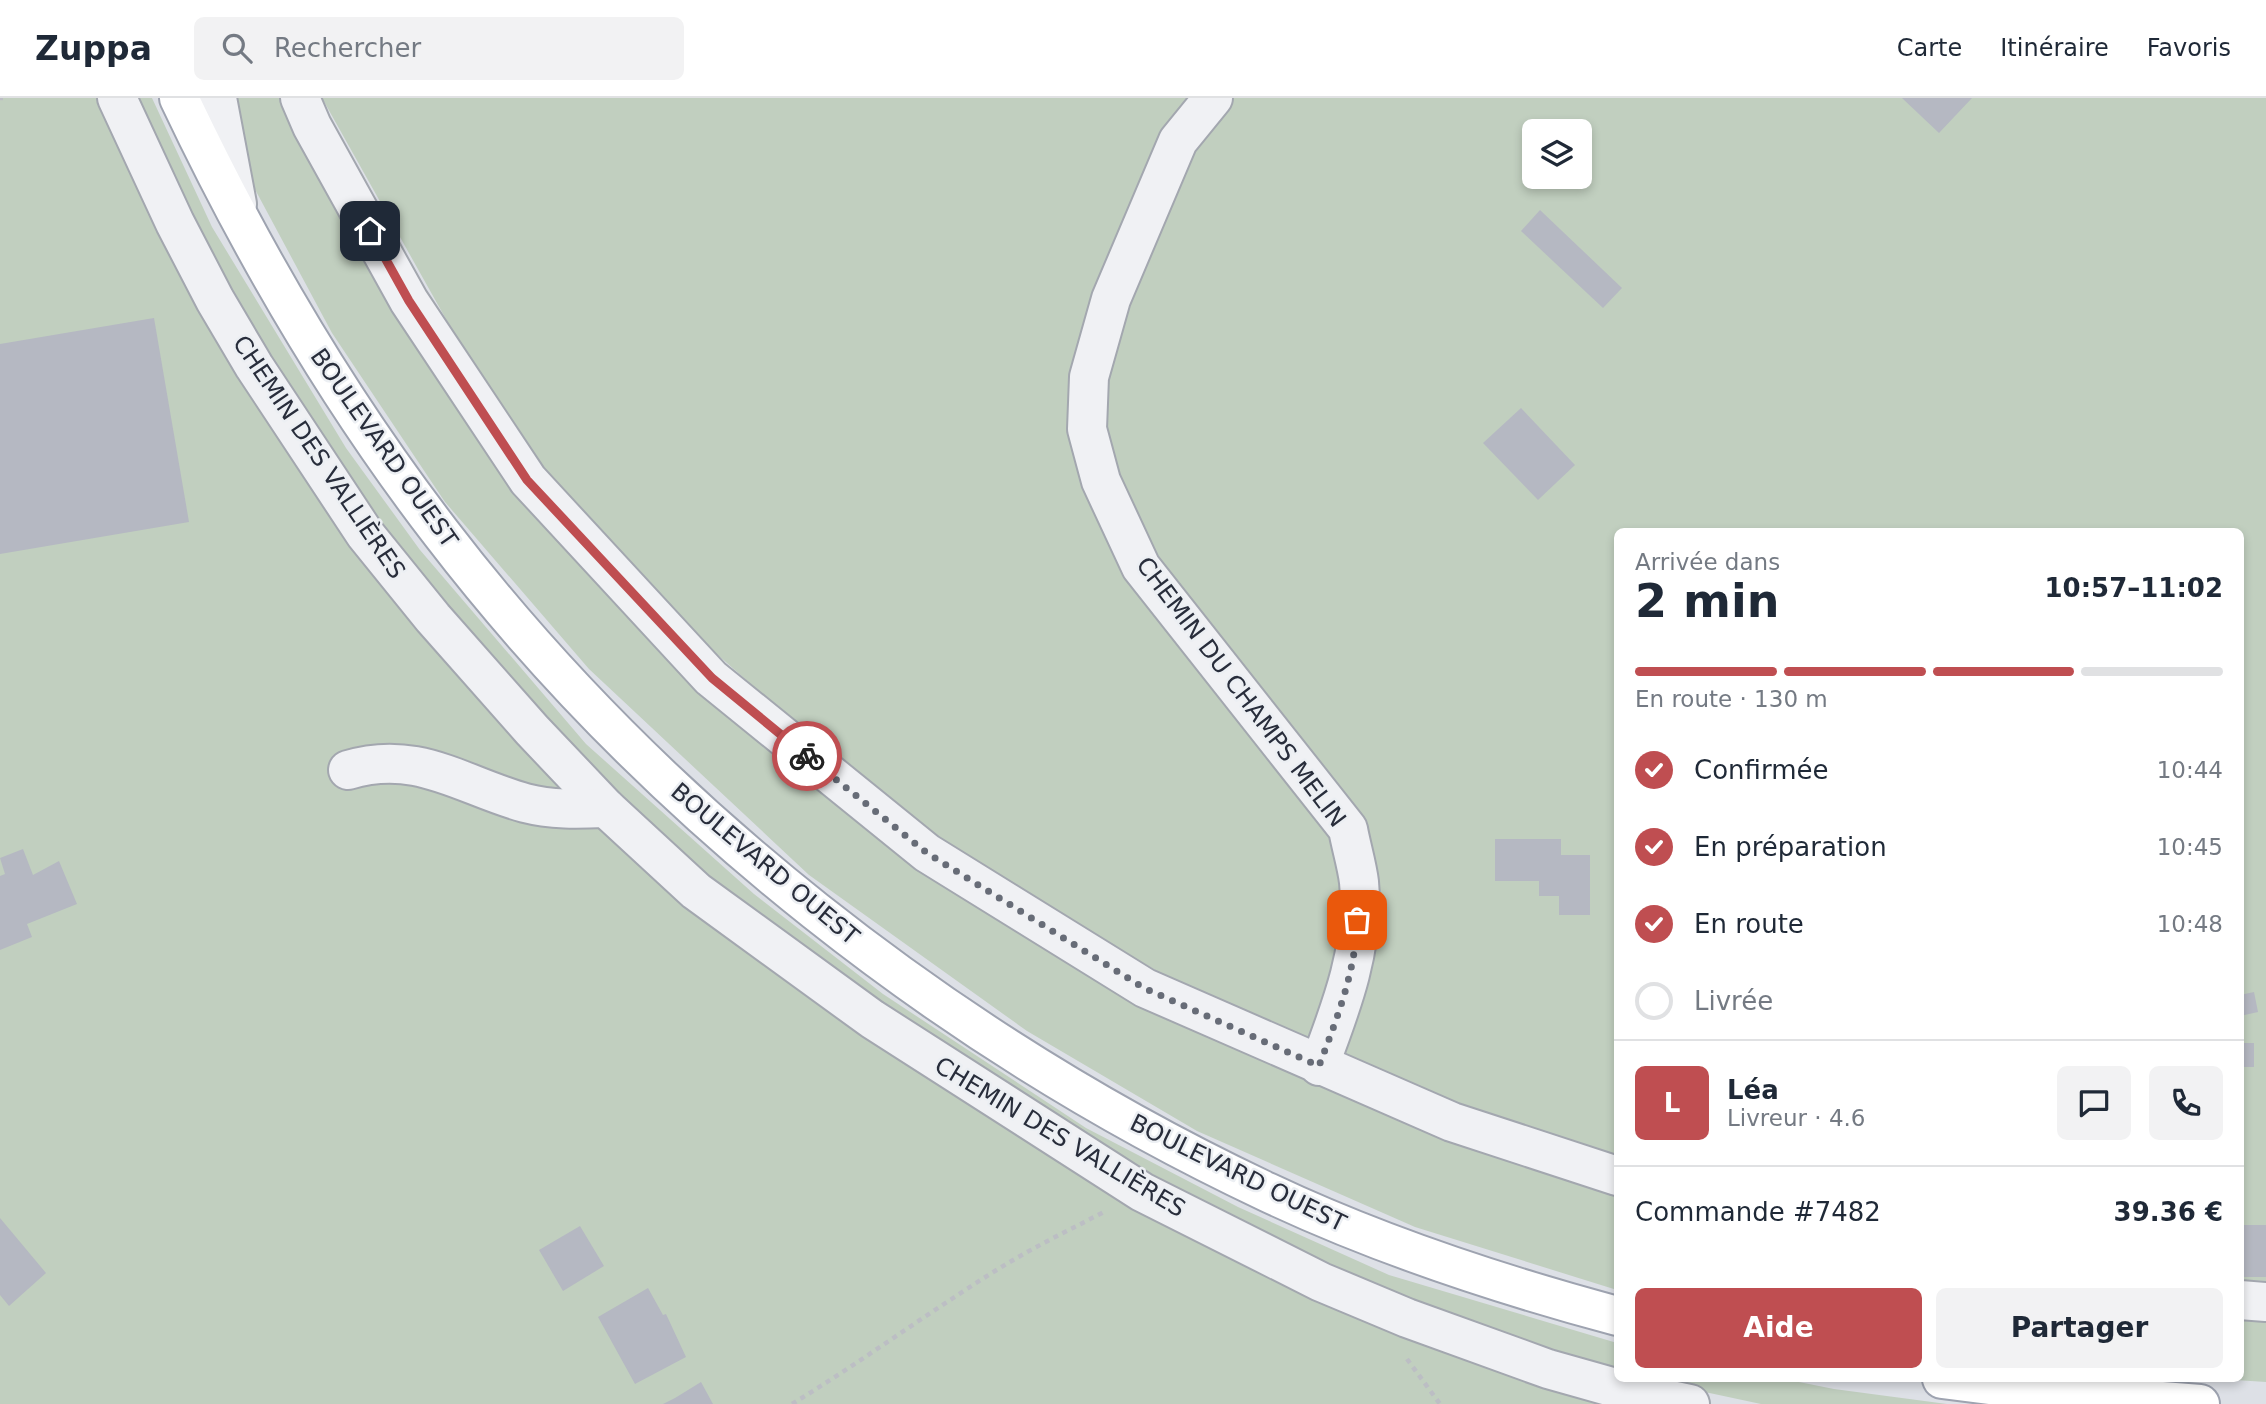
<!DOCTYPE html>
<html lang="fr">
<meta charset="utf-8">
<style>
body{margin:0;font-family:"DejaVu Sans",sans-serif;background:#f2f2f3;color:#1f2937;height:100vh;display:flex;flex-direction:column;font-size:26px;white-space:nowrap}
*{box-sizing:border-box;margin:0}
p{font-size:23px;color:#747a83}
.icon{flex:none;width:38px;height:38px;fill:none;stroke:currentColor;stroke-width:2;stroke-linecap:round;stroke-linejoin:round}
.map{position:relative;flex:1;overflow:hidden}
.details{position:absolute;left:1614px;top:430px;width:630px;height:854px;display:flex;flex-direction:column;background:#fff;border-radius:10px;box-shadow:0 4px 10px #0003}
.details>*{flex:none}
.fabs{position:absolute;left:1522px;top:21px;display:grid;gap:14px}
.fabs a{display:grid;place-items:center;width:70px;height:70px;border-radius:10px;background:#fff;box-shadow:0 4px 10px #0003;font-size:35px}
.pin{position:absolute;display:grid;place-items:center;width:60px;height:60px;color:#fff;margin:-30px;border-radius:14px;box-shadow:0 4px 10px #0006}
.courier{position:absolute;display:grid;place-items:center;width:70px;height:70px;margin:-35px;border:5px solid #bf4e51;border-radius:50%;background:#fff;color:#222;box-shadow:0 2px 9px #0007}
.summary em{font-style:normal;font-weight:600}
.summary div{display:flex;flex-direction:column-reverse}
.summary{display:flex;align-items:center;justify-content:space-between;height:119px;padding:0 21px}
h1{font-size:46px;font-weight:600;line-height:52px}
.bar{display:grid;grid-template-columns:repeat(4,1fr);gap:10px 7px;align-content:center;height:84px;padding:0 21px}
.bar i{height:9px;border-radius:5px;background:#e0e1e3}
.bar .current{background:#bf4e51}
.bar p{grid-column:span 4}
.line{display:flex;align-items:center;gap:18px;padding:0 21px;border-top:2px solid #e0e1e3}
.line div{flex:1}
.round{display:grid;place-items:center;flex:none;width:74px;height:74px;border-radius:10px;background:#f2f2f3}
ol{padding:0 21px;list-style:none}
li{display:flex;align-items:center;gap:21px;height:77px}
li p{margin-inline-start:auto}
li .icon{padding:7px;border-radius:50%;background:#bf4e51;color:#fff;stroke-width:4}
li:last-child{color:#747a83}
li i{width:38px;height:38px;border:4px solid #e0e1e3;border-radius:50%}
.action{display:flex;gap:14px;margin-top:auto;padding:14px 21px}
.action a{flex:1;height:80px;border-radius:10px;background:#bf4e51;color:#fff;font-size:28px;font-weight:600;line-height:80px;text-align:center}
.action a+a{background:#f2f2f3;color:#1f2937}
header{display:flex;align-items:center;gap:42px;box-sizing:border-box;height:98px;padding:0 35px;background:#fff;border-bottom:2px solid #e0e1e3}
header strong{font-size:33px}
nav{display:flex;gap:38px;margin-inline-start:auto;font-size:24px}
.search{width:490px;height:63px;background:#f2f2f3;display:flex;align-items:center;gap:18px;box-sizing:border-box;padding:0 24px;border-radius:10px;color:#747a83;font-size:26px}
.map>svg:first-child{display:block}
.green{fill:#c1cfbf;fill-rule:evenodd}
.building{fill:#b5b8c2}
.lines{fill:none;stroke-linecap:round;stroke-linejoin:round}
.minor-casing{stroke:#a3a7af;stroke-width:42}
.major-casing{stroke:#9ea3b0;stroke-width:42}
.path{stroke:#bcbec4;stroke-width:4.5;stroke-dasharray:5 5;stroke-linecap:butt}
.minor{stroke:#f0f1f4;stroke-width:38}
.major{stroke:#fff;stroke-width:38}
.done{stroke:#676c77;stroke-width:7;stroke-dasharray:0 12.6}
.route{stroke:#bf4e51;stroke-width:9}
.labels{text-anchor:middle;dominant-baseline:central;stroke-width:5;stroke-linejoin:round;paint-order:stroke}
.street-label{font-size:24px;fill:#282d3b;stroke:#eceff3}
</style>
<header>
<strong>Zuppa</strong>
<div class="search"><svg class="icon" aria-label="search" viewBox="0 0 24 24"><circle cx="10" cy="10" r="6"/><path d="M15 15l6 6"/></svg>Rechercher</div>
<nav><a>Carte</a><a>Itinéraire</a><a>Favoris</a></nav>
</header>
<div class="map">
<svg width="2266" height="1306" viewBox="0 0 2266 1306">
<rect width="100%" height="100%" fill="#dde0e6"/>
<!-- green -->
<g class="green">
<path d="M0,0H101L443,555L938,983L1615,1306H0Z"/>
<path d="M132,0H152L212,129L346,350L420,452L586,646L754,796L883,896L1086,1030L1238,1109L1389,1177L1617,1245V1275L1322,1170L1093,1053L826,876L656,741L385,442L214,175Z"/>
<path d="M206,0H285L612,500L1086,873L1309,984L1549,1073L1617,1091V1192L1415,1129L1197,1033L1027,933L809,777L589,571L445,404L332,235Z"/>
<path d="M322,0H2266V1183L2240,1182V434H1617V1061L1504,1027L1238,919L985,775L829,655L659,505L547,386L456,239ZM1535,33H1580V79H1535Z"/>
<path d="M2240,1218H2266V1284L2220,1281H2240Z"/>
<path d="M1644,1281H1784L1834,1291L1947,1306H1761Z"/>
</g>
<!-- building -->
<g class="building">
<path d="M1902,0H1972L1939,35Z"/>
<path d="M1540,112L1622,190L1603,210L1521,133Z"/>
<path d="M154,220L189,424L0,456V246Z"/>
<path d="M1521,310L1575,367L1538,402L1483,345Z"/>
<path d="M1495,741H1561V757H1590V817H1559V798H1539V783H1495Z"/>
<path d="M23,751L33,777L59,763L77,806L27,826L32,839L0,852V778L5,776L0,760Z"/>
<path d="M2254,894L2258,914L2240,918V897Z"/>
<rect x="2240" y="945" width="14" height="24"/>
<path d="M0,1120L46,1175L9,1208L0,1197Z"/>
<path d="M2240,1127H2266V1179H2242Z"/>
<path d="M580,1128L604,1168L563,1193L539,1152Z"/>
<path d="M648,1190L663,1217L666,1216L686,1259L635,1286L598,1219Z"/>
<path d="M701,1284L713,1306H663L675,1300Z"/>
</g>
<g class="lines">
<!-- minor casing -->
<g class="minor-casing">
<g id="minor">
<path d="M117,0L175,125L215,202L254,268L365,436L433,520L532,632L606,710L696,793L872,921L1142,1094L1321,1184L1407,1220L1548,1271L1619,1291L1690,1306"/>
<path d="M217,0L237,106"/>
<path d="M300,0L312,28L409,203L528,382L711,580L927,755L1145,890L1452,1024L1617,1078"/>
<path d="M1213,0L1178,43L1111,201L1089,279L1087,331L1101,383L1141,469L1348,731C1351,748 1357,767 1359,784C1365,848 1341,910 1319,968"/>
<path d="M348,672C417,651 461,687 525,705C552,712 578,711 606,710"/>
<path d="M2240,1202L2266,1204"/>
</g>
</g>
<!-- major casing -->
<g class="major-casing">
<g id="major">
<path d="M179,0C252,154 337,300 441,435C654,713 951,945 1267,1094C1379,1147 1498,1186 1617,1218"/>
<path d="M1942,1281L2046,1294L2200,1306"/>
</g>
</g>
<!-- path -->
<g class="path">
<path d="M0,0H3"/>
<path d="M1407,1261L1440,1306"/>
<path d="M792,1306C861,1264 926,1216 995,1173C1030,1151 1067,1133 1104,1114"/>
</g>
<!-- minor -->
<use href="#minor" class="minor"/>
<!-- major -->
<use href="#major" class="major"/>
</g>
<g class="lines">
<!-- done -->
<path class="done" d="M807,658L927,755L1144,890L1319,968C1337,920 1356,873 1357,822"/>
<!-- route -->
<path class="route" d="M370,133L409,203L527,382L712,580L807,658"/>
</g>
<g class="labels">
<!-- street labels -->
<g class="street-label">
<text transform="translate(384 350) rotate(55)">BOULEVARD OUEST</text>
<text transform="translate(319 359) rotate(56)">CHEMIN DES VALLIÈRES</text>
<text transform="translate(1241 594) rotate(53)">CHEMIN DU CHAMPS MELIN</text>
<text transform="translate(765 766) rotate(40)">BOULEVARD OUEST</text>
<text transform="translate(1060 1039) rotate(31)">CHEMIN DES VALLIÈRES</text>
<text transform="translate(1238 1075) rotate(26)">BOULEVARD OUEST</text>
</g>
</g>
</svg>
<div class="fabs">
<a><svg class="icon" aria-label="layers" viewBox="0 0 24 24"><path d="M12 4l9 5-9 5-9-5zM3 14l9 5 9-5"/></svg></a>
</div>
<div class="pin" style="left:1357px;top:822px;background:#ea580c"><svg class="icon" aria-label="bag" viewBox="0 0 24 24"><path d="M5 8h14l-1 12H6zM9 8a3 3 0 0 1 6 0"/></svg></div>
<div class="pin" style="left:370px;top:133px;background:#1f2937"><svg class="icon" aria-label="home" viewBox="0 0 24 24"><path d="M3 11l9-7 9 7M6 9v11h12V9"/></svg></div>
<div class="courier" style="left:807px;top:658px"><svg class="icon" aria-label="bike" viewBox="0 0 24 24"><circle cx="6" cy="16" r="4"/><circle cx="18" cy="16" r="4"/><path d="M6 16l4-8h5l3 8M10 8l3 8H6M13 5h3"/></svg></div>
<section class="details">
<div class="summary"><div><h1>2 min</h1><p>Arrivée dans</p></div><em>10:57–11:02</em></div>
<div class="bar"><i class="current"></i><i class="current"></i><i class="current"></i><i></i><p>En route · 130 m</p></div>
<ol>
<li><svg class="icon" aria-label="check" viewBox="0 0 24 24"><path d="M5 12l5 5 9-10"/></svg>Confirmée<p>10:44</p></li>
<li><svg class="icon" aria-label="check" viewBox="0 0 24 24"><path d="M5 12l5 5 9-10"/></svg>En préparation<p>10:45</p></li>
<li><svg class="icon" aria-label="check" viewBox="0 0 24 24"><path d="M5 12l5 5 9-10"/></svg>En route<p>10:48</p></li>
<li><i></i>Livrée</li>
</ol>
<div class="line" style="height:126px"><b class="round" style="background:#bf4e51;color:#fff">L</b><div><b>Léa</b><p>Livreur · 4.6</p></div><a class="round"><svg class="icon" aria-label="chat" viewBox="0 0 24 24"><path d="M4 5h16v11H9l-5 4z"/></svg></a><a class="round"><svg class="icon" aria-label="phone" viewBox="0 0 24 24"><path d="M5 4h4l2 5-3 2q2 4 5 5l2-3 5 2v4C11 20 4 13 5 4z"/></svg></a></div>
<div class="line" style="height:91px"><div>Commande #7482</div><b>39.36 €</b></div>
<div class="action"><a>Aide</a><a>Partager</a></div>
</section>
</div>
